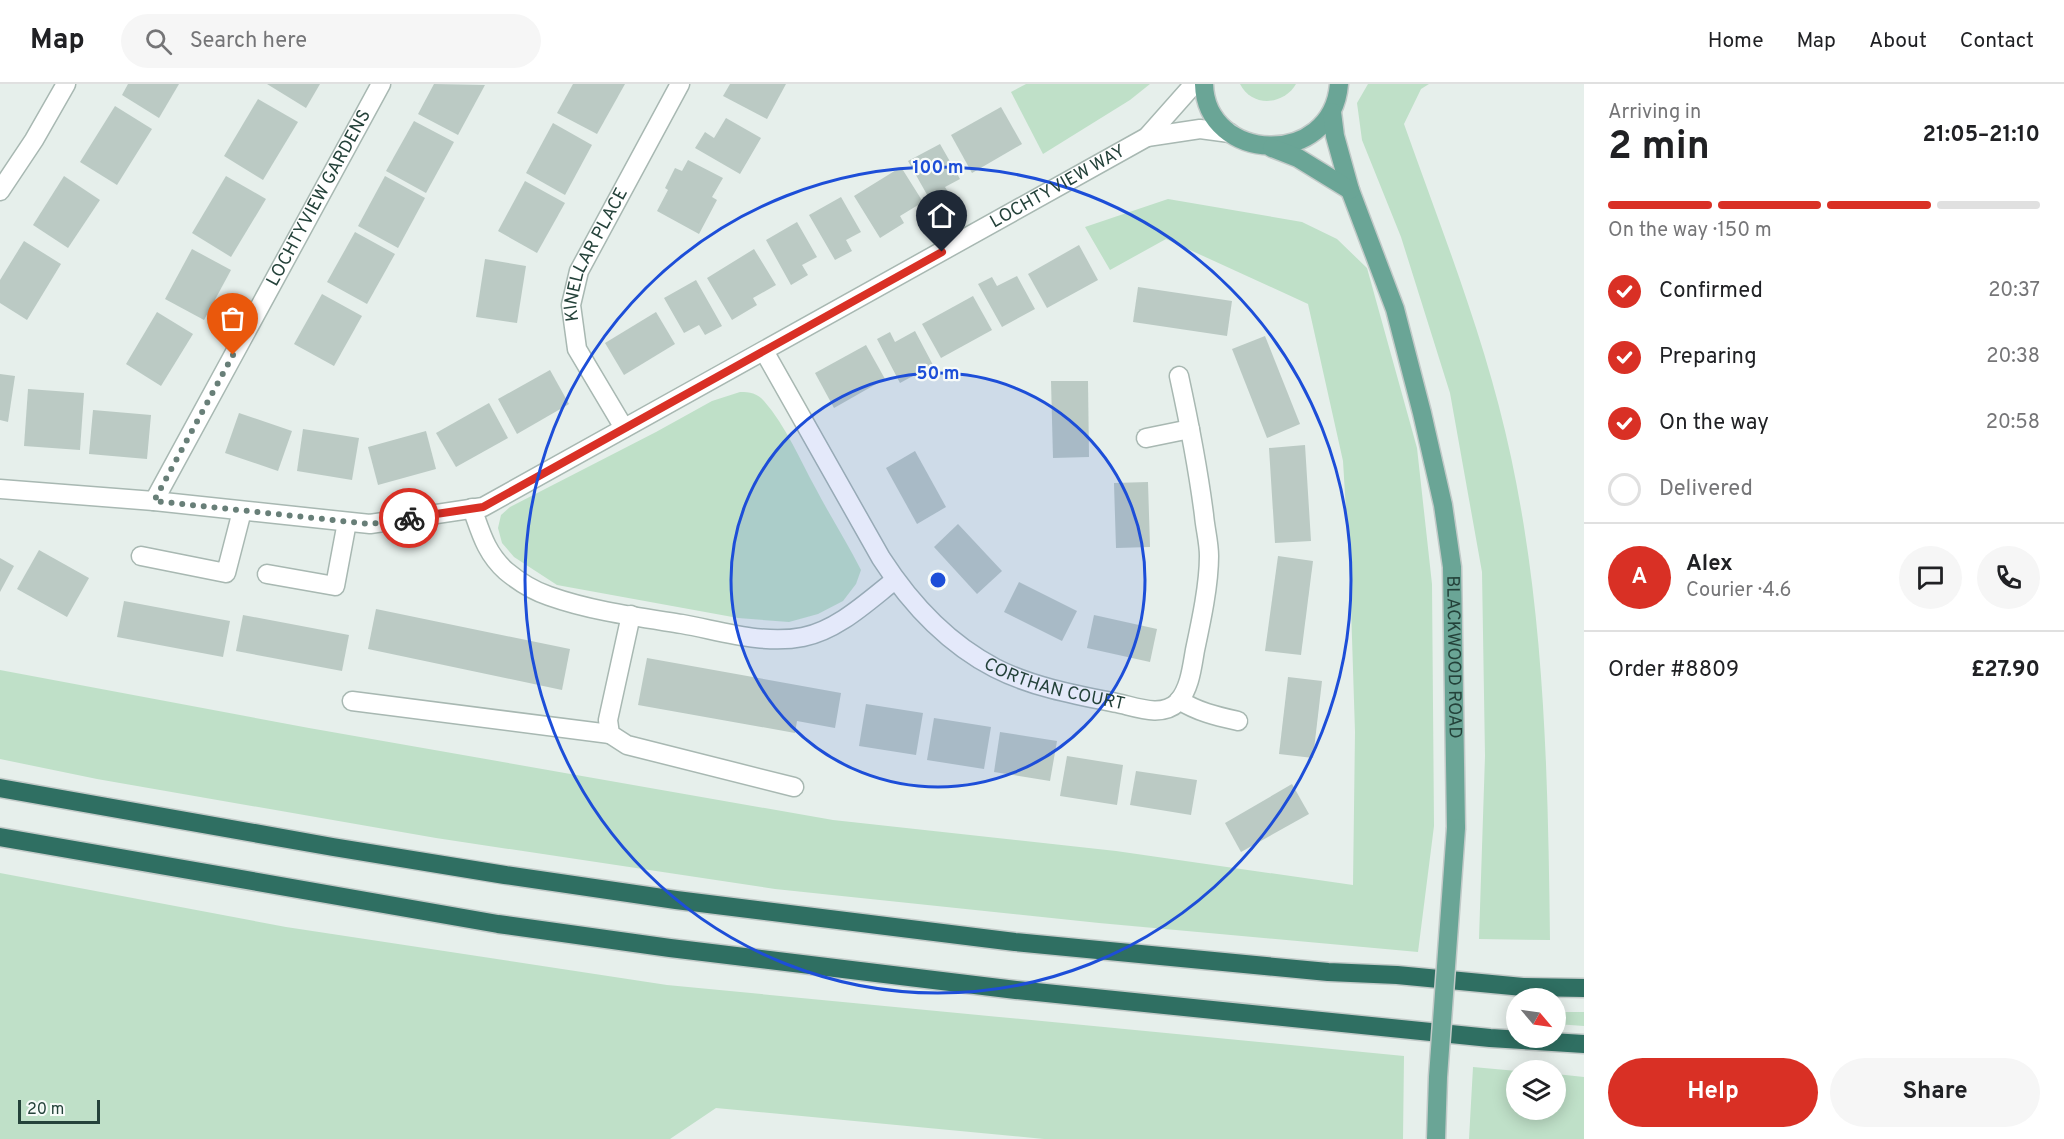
<!DOCTYPE html>
<meta charset="utf-8">
<style>
body{margin:0;font-family:Overpass,sans-serif;background:#f6f6f6;color:#202124;height:100vh;display:flex;flex-direction:column;font-size:22px;white-space:nowrap}
*{box-sizing:border-box;margin:0}
p{font-size:20px;color:#757577}
.icon{flex:none;width:33px;height:33px;fill:none;stroke:currentColor;stroke-width:2;stroke-linecap:round;stroke-linejoin:round}
.map{position:relative;flex:1;overflow:hidden}
.side{display:flex;flex-direction:column;background:#fff;width:480px}
.side>*{flex:none}
.needle{width:39px;rotate:119deg}
.buttons{position:absolute;left:1506px;top:904px;display:grid;gap:12px}
.buttons a{display:grid;place-items:center;width:60px;height:60px;border-radius:50%;background:#fff;box-shadow:0 3px 15px #0003;font-size:30px}
.scale{position:absolute;left:18px;bottom:15px;width:82px;box-sizing:border-box;padding-left:6px;border:3px solid #24423a;border-top:0;font-size:16px;line-height:21px;white-space:nowrap;color:#24423a;-webkit-text-stroke:4px #f7fbf9;paint-order:stroke}
.pin{position:absolute;display:grid;place-items:center;width:51px;height:51px;color:#fff;margin:-62px -26px;border-radius:50% 50% 50% 0;rotate:-45deg;box-shadow:0 0 6px #0007}
.pin .icon{rotate:45deg}
.courier{position:absolute;display:grid;place-items:center;width:60px;height:60px;margin:-30px;border:4px solid #d93025;border-radius:50%;background:#fff;color:#222;box-shadow:0 2px 8px #0007}
.overview em{font-style:normal;font-weight:700}
.overview div{display:flex;flex-direction:column-reverse}
.overview{display:flex;align-items:center;justify-content:space-between;height:102px;padding:0 24px}
h1{font-size:39px;font-weight:700;line-height:45px}
.bar{display:grid;grid-template-columns:repeat(4,1fr);gap:9px 6px;align-content:center;height:72px;padding:0 24px}
.bar i{height:8px;border-radius:4px;background:#e0e0e0}
.bar .selected{background:#d93025}
.bar p{grid-column:span 4}
.line{display:flex;align-items:center;gap:15px;padding:0 24px;border-top:2px solid #e0e0e0}
.line div{flex:1}
.round{display:grid;place-items:center;flex:none;width:63px;height:63px;border-radius:32px;background:#f6f6f6}
ol{padding:0 24px;list-style:none}
li{display:flex;align-items:center;gap:18px;height:66px}
li p{margin-inline-start:auto}
li .icon{padding:6px;border-radius:50%;background:#d93025;color:#fff;stroke-width:4}
li:last-child{color:#757577}
li i{width:33px;height:33px;border:3px solid #e0e0e0;border-radius:50%}
.primary-button{display:flex;gap:12px;margin-top:auto;padding:12px 24px}
.primary-button a{flex:1;height:69px;border-radius:36px;background:#d93025;color:#fff;font-size:24px;font-weight:700;line-height:69px;text-align:center}
.primary-button a+a{background:#f6f6f6;color:#202124}
header{display:flex;align-items:center;gap:36px;box-sizing:border-box;height:84px;padding:0 30px;background:#fff;border-bottom:2px solid #e0e0e0}
header strong{font-size:28px}
nav{display:flex;gap:33px;margin-inline-start:auto;font-size:21px}
.search{width:420px;height:54px;background:#f6f6f6;display:flex;align-items:center;gap:15px;box-sizing:border-box;padding:0 21px;border-radius:33px;color:#757577;font-size:22px}
main{display:flex;flex:1;min-height:0}
.map>svg:first-child{display:block}
.green{fill:#bfe0c8}
.building{fill:#bbcac4}
.lines{fill:none;stroke-linecap:round;stroke-linejoin:round}
.minor-casing{stroke:#a8b8b2;stroke-width:21}
.major-casing{stroke:#c2cac8;stroke-width:21}
.highway-casing{stroke:#c2cac8;stroke-width:21}
.minor{stroke:#fff;stroke-width:18}
.major{stroke:#6aa596;stroke-width:18}
.highway{stroke:#2f6f62;stroke-width:18}
.major-bridge-casing{stroke:#c2cac8;stroke-width:21;stroke-linecap:butt}
.major-bridge{stroke:#6aa596;stroke-width:18}
.done{stroke:#687f78;stroke-width:6;stroke-dasharray:0 10.8}
.route{stroke:#d93025;stroke-width:8}
.ring{fill:none;stroke:#1d4ed8;stroke-width:3}
.labels{text-anchor:middle;dominant-baseline:central;stroke-width:4.5;stroke-linejoin:round;paint-order:stroke}
.street-label{font-size:18px;fill:#24423a;stroke:#f7fbf9}
.centre{fill:#1d4ed8;stroke:#f7fbf9;stroke-width:3}
.ring-label{font-size:18px;text-anchor:middle;font-weight:bold;fill:#1d4ed8;stroke:#f7fbf9;stroke-width:4.5;stroke-linejoin:round;paint-order:stroke}
</style>
<header>
<strong>Map</strong>
<div class="search"><svg class="icon" aria-label="search" viewBox="0 0 24 24"><circle cx="10" cy="10" r="6"/><path d="M15 15l6 6"/></svg>Search here</div>
<nav><a>Home</a><a>Map</a><a>About</a><a>Contact</a></nav>
</header>
<main>
<div class="map">
<svg width="1584" height="1055" viewBox="0 0 1584 1055">
<rect width="100%" height="100%" fill="#e6efeb"/>
<!-- green -->
<g class="green">
<path d="M1026,0H1150L1130,16L1043,70L1011,8Z"/>
<path d="M1240,0H1296C1284,21 1252,24 1240,0Z"/>
<path d="M1368,0H1429L1421,5L1404,40C1443,150 1487,259 1511,373C1545,532 1548,694 1550,856L1479,855L1485,672L1482,488L1450,309L1401,153L1362,56L1357,19Z"/>
<path d="M1168,115L1302,138L1337,155L1367,184L1417,364L1432,500L1434,742L1418,868L1099,839L775,805L436,754L97,695L0,675V586L309,644L833,736L1116,767L1353,801L1355,648L1350,492L1343,377L1308,220L1166,155L1110,186L1085,143Z"/>
<path d="M740,308C750,308 757,309 764,317C786,342 800,376 816,405C830,432 847,458 861,486L856,500L843,517L818,530L789,538L738,534L557,501L514,473L502,459L498,444L501,431L510,423L656,348L712,317Z"/>
<path d="M0,789L286,843L667,901L1404,972L1403,1055H1044L716,1024L670,1055H0Z"/>
<path d="M1556,928H1584V942L1556,940Z"/>
<path d="M1473,983L1517,987L1516,1026H1556V990L1584,993V1055H1469Z"/>
</g>
<!-- building -->
<g class="building">
<path d="M128,0H179L159,34L122,11Z"/>
<path d="M267,0H320L306,24Z"/>
<path d="M434,0L485,1L458,51L418,30Z"/>
<path d="M573,0H625L597,50L557,29Z"/>
<path d="M730,0H786L767,35L723,12Z"/>
<path d="M258,15L298,38L263,96L224,72Z"/>
<path d="M115,22L152,45L117,101L80,78Z"/>
<path d="M1001,23L1022,60L972,89L951,51Z"/>
<path d="M726,34L761,54L740,90L695,64L705,48L714,54Z"/>
<path d="M414,37L454,58L426,109L386,87Z"/>
<path d="M553,39L592,61L565,111L526,89Z"/>
<path d="M940,60L960,95L945,103L951,113L934,123L908,77Z"/>
<path d="M688,76L723,94L712,113L717,116L699,150L657,127L668,106L665,104L675,84L682,87Z"/>
<path d="M901,83L923,118L900,132L904,139L880,154L854,112Z"/>
<path d="M64,92L100,116L68,164L33,141Z"/>
<path d="M226,92L266,115L231,173L192,149Z"/>
<path d="M385,92L425,114L398,164L358,142Z"/>
<path d="M525,97L565,119L537,169L498,147Z"/>
<path d="M841,113L861,148L846,156L852,167L835,176L809,131Z"/>
<path d="M797,138L817,173L802,181L808,191L791,201L766,156Z"/>
<path d="M355,148L395,170L367,220L327,198Z"/>
<path d="M24,157L61,180L27,236L0,219V196Z"/>
<path d="M1079,161L1098,196L1047,224L1028,190Z"/>
<path d="M192,165L231,186L204,236L165,215Z"/>
<path d="M754,165L776,201L753,214L757,221L732,236L707,194Z"/>
<path d="M485,175L526,182L517,239L476,233Z"/>
<path d="M1017,192L1035,225L1002,243L978,200L992,193L997,202Z"/>
<path d="M696,196L722,242L705,251L699,241L684,249L664,214Z"/>
<path d="M1138,203L1232,217L1227,252L1133,238Z"/>
<path d="M322,210L362,232L334,282L294,260Z"/>
<path d="M973,212L992,246L941,274L922,240Z"/>
<path d="M157,228L193,250L161,302L126,280Z"/>
<path d="M656,228L675,260L624,291L605,259Z"/>
<path d="M915,247L933,281L900,299L877,255L890,248L895,258Z"/>
<path d="M1265,252L1300,340L1267,354L1232,265Z"/>
<path d="M866,261L885,295L834,324L815,289Z"/>
<path d="M550,286L569,320L517,350L498,315Z"/>
<path d="M0,290L15,292L8,338L0,336Z"/>
<path d="M1051,297H1088L1089,373L1053,374Z"/>
<path d="M28,305L84,309L80,366L24,362Z"/>
<path d="M489,319L508,354L456,383L436,349Z"/>
<path d="M93,326L151,331L147,375L89,370Z"/>
<path d="M239,329L292,347L278,387L225,369Z"/>
<path d="M303,345L359,354L352,396L297,387Z"/>
<path d="M426,347L436,385L378,401L368,363Z"/>
<path d="M1305,361L1311,457L1275,459L1269,364Z"/>
<path d="M915,367L946,423L917,440L886,384Z"/>
<path d="M1148,398L1150,463L1116,464L1114,399Z"/>
<path d="M958,440L1002,487L977,510L934,463Z"/>
<path d="M39,466L89,494L67,533L17,505Z"/>
<path d="M1278,472L1313,477L1301,571L1265,567Z"/>
<path d="M0,474L14,482L0,508Z"/>
<path d="M1019,498L1077,527L1062,557L1004,528Z"/>
<path d="M124,517L230,537L223,573L117,553Z"/>
<path d="M376,525L570,565L562,606L368,565Z"/>
<path d="M243,531L349,551L342,587L236,567Z"/>
<path d="M1094,531L1157,545L1150,578L1087,564Z"/>
<path d="M647,574L841,609L835,644L797,637L795,649L638,621Z"/>
<path d="M1288,593L1322,597L1313,674L1279,670Z"/>
<path d="M866,620L923,629L916,671L859,662Z"/>
<path d="M934,634L991,643L984,685L927,676Z"/>
<path d="M1000,648L1057,657L1050,697L994,688Z"/>
<path d="M1067,672L1123,681L1117,721L1060,712Z"/>
<path d="M1136,687L1197,696L1191,731L1130,721Z"/>
<path d="M1292,700L1309,730L1241,768L1225,739Z"/>
</g>
<g class="lines">
<!-- minor casing -->
<g class="minor-casing">
<g id="minor">
<path d="M1147,53L1200,45L1230,49"/>
<path d="M0,107L34,56L66,0"/>
<path id="s1" d="M764,267L881,474C910,519 947,559 995,584C1032,603 1076,611 1117,619C1136,623 1162,634 1178,618C1190,604 1192,583 1195,566C1201,538 1209,501 1209,472C1209,458 1205,444 1204,431C1198,384 1189,338 1179,292"/>
<path id="s2" d="M624,344L577,265L571,221L579,187L680,0"/>
<path d="M1146,354L1190,345"/>
<path id="s3" d="M0,405L154,417L370,440L483,423L1147,53L1194,0"/>
<path id="s4" d="M154,417L381,0"/>
<path d="M472,424C481,449 486,469 506,487C518,497 534,507 549,512C591,527 638,533 682,540C721,547 764,561 803,553C838,546 868,517 895,496"/>
<path d="M141,472L226,489L242,427"/>
<path d="M267,490L335,502L347,438"/>
<path d="M631,531L608,636L610,650L627,661L794,703"/>
<path d="M1179,616C1198,628 1216,632 1238,637"/>
<path d="M352,617L610,650"/>
</g>
</g>
<!-- major casing -->
<g class="major-casing">
<g id="major">
<path d="M1204,0C1206,79 1332,85 1339,0"/>
<path id="s5" d="M1332,28L1335,52L1350,106L1395,225L1422,329L1443,421L1452,483L1456,744"/>
<path d="M1272,64L1298,74L1350,106"/>
</g>
</g>
<!-- highway casing -->
<g class="highway-casing">
<g id="highway">
<path d="M0,704L333,763L505,791L676,816L1015,858L1328,888L1397,891L1523,903L1584,904"/>
<path d="M0,753L498,840L670,864L1016,906L1490,954L1584,960"/>
</g>
</g>
<!-- minor -->
<use href="#minor" class="minor"/>
<!-- major -->
<use href="#major" class="major"/>
<!-- highway -->
<use href="#highway" class="highway"/>
<!-- major-bridge casing -->
<g class="major-bridge-casing">
<path id="major-bridge" d="M1436,1055L1438,993L1456,744"/>
</g>
<!-- major-bridge -->
<use href="#major-bridge" class="major-bridge"/>
</g>
<g class="lines">
<!-- done -->
<path class="done" d="M233,271L154,417L370,440L409,434"/>
<!-- route -->
<path class="route" d="M409,434L483,423L942,168"/>
</g>
<!-- distance rings -->
<circle cx="938" cy="496" r="207" fill="#1d4ed8" fill-opacity=".12"/>
<g class="ring">
<circle cx="938" cy="496" r="207"/>
<circle cx="938" cy="496" r="413"/>
</g>
<g class="labels">
<!-- street labels -->
<g class="street-label">
<text stroke="none"><textPath href="#s3" startOffset="1144">LOCHTYVIEW WAY</textPath></text>
<text stroke="none"><textPath href="#s4" startOffset="345">LOCHTYVIEW GARDENS</textPath></text>
<text stroke="none"><textPath href="#s2" startOffset="192">KINELLAR PLACE</textPath></text>
<text stroke="none"><textPath href="#s5" startOffset="562">BLACKWOOD ROAD</textPath></text>
<text stroke="none"><textPath href="#s1" startOffset="460">CORTHAN COURT</textPath></text>
</g>
</g>
<circle cx="938" cy="496" r="9" class="centre"/>
<g class="ring-label">
<text x="938" y="89">100 m</text>
<text x="938" y="295">50 m</text>
</g>
</svg>
<div class="buttons">
<a><svg class="needle" viewBox="-14 -14 28 28"><path d="M0-13l5 13h-10z" fill="#e53935"/><path d="M0 13l5-13h-10z" fill="#757577"/></svg></a>
<a><svg class="icon" aria-label="layers" viewBox="0 0 24 24"><path d="M12 4l9 5-9 5-9-5zM3 14l9 5 9-5"/></svg></a>
</div>
<div class="scale">20 m</div>
<div class="pin" style="left:233px;top:271px;background:#ea580c"><svg class="icon" aria-label="bag" viewBox="0 0 24 24"><path d="M5 8h14l-1 12H6zM9 8a3 3 0 0 1 6 0"/></svg></div>
<div class="pin" style="left:942px;top:168px;background:#1f2937"><svg class="icon" aria-label="home" viewBox="0 0 24 24"><path d="M3 11l9-7 9 7M6 9v11h12V9"/></svg></div>
<div class="courier" style="left:409px;top:434px"><svg class="icon" aria-label="bike" viewBox="0 0 24 24"><circle cx="6" cy="16" r="4"/><circle cx="18" cy="16" r="4"/><path d="M6 16l4-8h5l3 8M10 8l3 8H6M13 5h3"/></svg></div>
</div>
<section class="side">
<div class="overview"><div><h1>2 min</h1><p>Arriving in</p></div><em>21:05–21:10</em></div>
<div class="bar"><i class="selected"></i><i class="selected"></i><i class="selected"></i><i></i><p>On the way · 150 m</p></div>
<ol>
<li><svg class="icon" aria-label="check" viewBox="0 0 24 24"><path d="M5 12l5 5 9-10"/></svg>Confirmed<p>20:37</p></li>
<li><svg class="icon" aria-label="check" viewBox="0 0 24 24"><path d="M5 12l5 5 9-10"/></svg>Preparing<p>20:38</p></li>
<li><svg class="icon" aria-label="check" viewBox="0 0 24 24"><path d="M5 12l5 5 9-10"/></svg>On the way<p>20:58</p></li>
<li><i></i>Delivered</li>
</ol>
<div class="line" style="height:108px"><b class="round" style="background:#d93025;color:#fff">A</b><div><b>Alex</b><p>Courier · 4.6</p></div><a class="round"><svg class="icon" aria-label="chat" viewBox="0 0 24 24"><path d="M4 5h16v11H9l-5 4z"/></svg></a><a class="round"><svg class="icon" aria-label="phone" viewBox="0 0 24 24"><path d="M5 4h4l2 5-3 2q2 4 5 5l2-3 5 2v4C11 20 4 13 5 4z"/></svg></a></div>
<div class="line" style="height:78px"><div>Order #8809</div><b>£27.90</b></div>
<div class="primary-button"><a>Help</a><a>Share</a></div>
</section>
</main>
